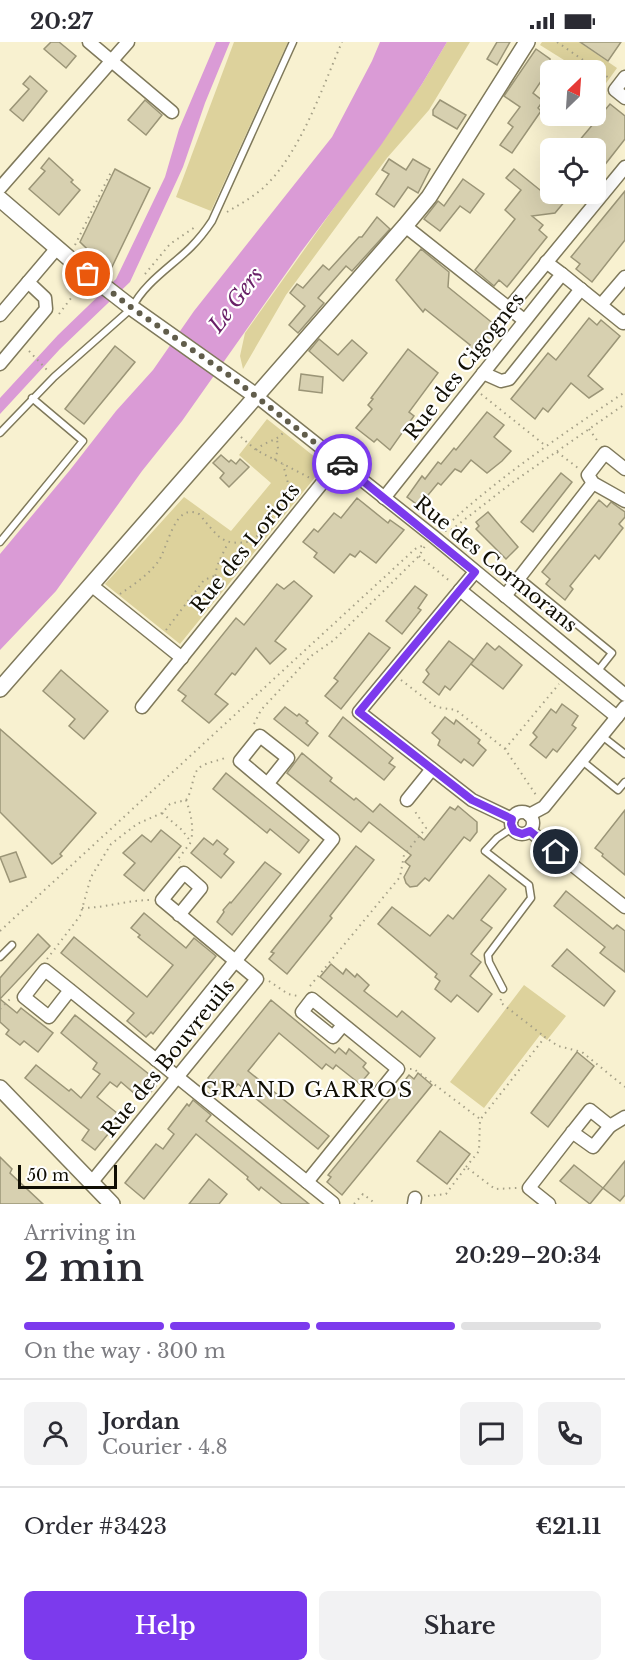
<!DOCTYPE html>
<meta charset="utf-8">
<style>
body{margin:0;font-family:"Libre Baskerville",serif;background:#f2f2f3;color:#2b2b33;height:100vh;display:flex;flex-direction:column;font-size:22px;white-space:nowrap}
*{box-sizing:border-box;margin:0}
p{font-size:20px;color:#7c7c81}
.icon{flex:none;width:33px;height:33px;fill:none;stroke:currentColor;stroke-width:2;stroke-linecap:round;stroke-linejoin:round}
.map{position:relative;height:1162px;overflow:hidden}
.drawer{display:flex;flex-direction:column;background:#fff;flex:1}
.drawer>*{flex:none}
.needle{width:39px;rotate:25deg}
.buttons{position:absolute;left:540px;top:18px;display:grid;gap:12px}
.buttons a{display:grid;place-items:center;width:66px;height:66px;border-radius:9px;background:#fff;box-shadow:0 6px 24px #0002;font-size:30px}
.scale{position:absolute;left:18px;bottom:15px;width:99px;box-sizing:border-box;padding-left:6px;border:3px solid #100e04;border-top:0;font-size:16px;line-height:21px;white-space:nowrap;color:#100e04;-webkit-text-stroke:4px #fff;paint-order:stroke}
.pin{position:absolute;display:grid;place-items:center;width:51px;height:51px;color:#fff;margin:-26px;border:3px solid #fff;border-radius:50%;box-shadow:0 2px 6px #0007}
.courier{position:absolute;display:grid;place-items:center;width:60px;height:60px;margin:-30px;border:4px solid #7c3aed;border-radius:50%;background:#fff;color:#222;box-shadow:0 2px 8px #0007}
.summary em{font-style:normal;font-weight:600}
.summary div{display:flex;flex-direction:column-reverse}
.summary{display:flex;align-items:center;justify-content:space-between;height:102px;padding:0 24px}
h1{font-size:39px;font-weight:600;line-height:45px}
.bar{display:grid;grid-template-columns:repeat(4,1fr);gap:9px 6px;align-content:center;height:72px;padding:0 24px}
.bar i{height:8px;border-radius:4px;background:#e1e1e2}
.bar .on{background:#7c3aed}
.bar p{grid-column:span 4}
.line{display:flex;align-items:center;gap:15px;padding:0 24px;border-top:2px solid #e1e1e2}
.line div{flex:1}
.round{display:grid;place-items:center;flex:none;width:63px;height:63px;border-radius:9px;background:#f2f2f3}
.action{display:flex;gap:12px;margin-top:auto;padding:12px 24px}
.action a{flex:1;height:69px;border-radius:9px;background:#7c3aed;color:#fff;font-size:24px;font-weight:600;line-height:69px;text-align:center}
.action a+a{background:#f2f2f3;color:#2b2b33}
.status{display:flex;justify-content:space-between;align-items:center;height:42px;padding:0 30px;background:#fff;direction:ltr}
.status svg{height:16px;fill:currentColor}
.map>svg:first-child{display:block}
.green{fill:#ddd29c}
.water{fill:#da9bd6}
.building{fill:#d7d0b0;stroke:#9b9577;stroke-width:1.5}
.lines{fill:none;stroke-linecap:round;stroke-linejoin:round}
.service-casing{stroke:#7f795b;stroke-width:9}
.minor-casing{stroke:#7f795b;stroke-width:15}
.tertiary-casing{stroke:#7f795b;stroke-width:18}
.path{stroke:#a5a087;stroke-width:2;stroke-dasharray:1.5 4.5;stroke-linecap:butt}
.service{stroke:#fff;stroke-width:6}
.minor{stroke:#fff;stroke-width:12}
.tertiary{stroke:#fff;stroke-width:15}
.done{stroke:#615d4b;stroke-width:6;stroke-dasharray:0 10.8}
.route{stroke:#7c3aed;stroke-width:8}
.labels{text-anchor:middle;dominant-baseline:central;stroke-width:4.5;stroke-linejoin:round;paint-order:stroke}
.street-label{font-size:20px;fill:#100e04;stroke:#fff}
.water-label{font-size:21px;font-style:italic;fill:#6a2168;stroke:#fff}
.neighbourhood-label{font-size:21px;letter-spacing:1.5px;fill:#100e04;stroke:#fff}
</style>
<div class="status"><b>20:27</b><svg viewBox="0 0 49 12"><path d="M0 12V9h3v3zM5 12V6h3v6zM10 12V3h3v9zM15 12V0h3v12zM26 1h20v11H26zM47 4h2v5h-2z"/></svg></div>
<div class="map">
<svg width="625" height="1162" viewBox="0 0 625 1162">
<rect width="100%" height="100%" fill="#f8f1d0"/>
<!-- green -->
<g class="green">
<path d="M234,0H288L211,169L176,155Z"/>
<path d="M447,0H470L429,68L387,116L286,253L243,327L240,314L245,291L422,42Z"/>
<path d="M542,0H579L617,26L604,44L596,39V28H580L540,3Z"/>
<path d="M267,377L325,423L180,602L105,542L184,455L231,489L271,441L239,413Z"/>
<path d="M524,943L566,974L547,998L540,993L484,1066L450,1040Z"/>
</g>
<!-- water -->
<g class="water">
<path d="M216,0H230L205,61L183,125L130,240L60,307L0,372V356L58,293L116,237L165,135L179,87Z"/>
<path d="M380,0H447L422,42L381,103L301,210L182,379L142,429L56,549L0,608V512L70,428L116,369L153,328L194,269L332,95L372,19Z"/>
</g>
<!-- building -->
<g class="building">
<path d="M51,0H59L76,14L66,26L44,7Z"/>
<path d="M497,0H510L497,23L487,17Z"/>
<path d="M580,0H621L608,19Z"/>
<path d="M536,7L550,17V26L533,51L543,59L538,66L541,69L512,111L500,103L513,85L508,81L520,65L504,54Z"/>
<path d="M30,34L47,49L23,79L10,68L29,47L23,42Z"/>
<path d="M145,58L162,73L146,93L128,78Z"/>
<path d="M440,58L466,73L457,87L433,73V68Z"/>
<path d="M610,62L625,74V97L596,134V106H573Z"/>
<path d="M49,116L73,138L71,140L80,148L59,173L29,147L45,129L41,126Z"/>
<path d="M389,117L406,128L413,117L430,127L418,151L408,145L394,165L376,152L389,132L382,128Z"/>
<path d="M115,127L150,146L110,229L80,200Z"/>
<path d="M514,127L540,148L550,135V152H571L555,171L532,174L543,183L539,188L547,195L507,245L499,238L494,244L475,228L515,177L505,168L521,148L506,136Z"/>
<path d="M463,137L484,152L470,171L460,164L440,189L424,177L438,159L444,164Z"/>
<path d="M625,149V198L592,240L576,227L580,222L571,215Z"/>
<path d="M377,175L390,187L352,229L346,224L318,256L324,261L298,291L289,283L305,264L290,251L297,242L303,246L323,223L329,228L359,195H362Z"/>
<path d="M421,207L449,230L448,245L495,283L488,291L493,295L473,317L465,310L470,303L425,267L423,270L396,238Z"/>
<path d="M589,276L597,283L601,278L620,294L588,334L603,347L589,356L571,341L548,370L543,366L535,377L511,357L548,311L556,318Z"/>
<path d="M319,297L338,313L352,298L367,311L343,339L309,309Z"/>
<path d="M115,304L135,320L84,382L65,367Z"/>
<path d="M408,307L438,331L409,370L414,374L390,408L377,397L374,400L356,386L372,367L368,363L373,357L371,356Z"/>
<path d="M301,332L323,335L322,351L299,348Z"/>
<path d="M487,370L504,383L494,395L511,409L502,419L487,431L471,418L461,430L455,427L441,443L438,441L419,464L407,455L422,434L425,437L438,420L441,422L454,406L456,408Z"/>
<path d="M221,413L229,420L231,418L236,422L240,417L249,425L229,445L220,436L224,431L213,421Z"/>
<path d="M561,431L572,440L533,490L521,480Z"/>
<path d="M357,456L388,481L390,478L404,488L376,521L360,509L355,515L350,512L334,531L314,515L317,511L303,500L314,487L318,490L334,471L341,476Z"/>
<path d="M599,458L607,465L611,460L625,470V475L619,482L623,486L599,517L595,513L570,544L573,547L565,558L546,542L550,537L542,530Z"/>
<path d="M488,470L518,505L506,517L476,487L479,484L476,480Z"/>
<path d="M294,539L312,554L275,599L286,607L270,622L256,606L235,633L232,631L215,652L228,662L209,681L182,659L186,654L178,648L236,576L244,583L277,542L284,547Z"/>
<path d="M415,544L427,553L418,566L421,568L402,592L386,579Z"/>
<path d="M369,591L390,606L341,667L325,654L338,639L334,636Z"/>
<path d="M449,599L474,618L450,648L445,644L439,653L423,640L429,632L426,628Z"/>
<path d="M487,601L495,608L499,604L522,623L503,647L471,622Z"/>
<path d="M61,628L108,669L84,697L69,684L75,677L43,649Z"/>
<path d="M562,662L578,674L572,683L576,686L557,710L553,707L546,716L530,703L537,695L533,691L551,667L556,671Z"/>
<path d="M285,665L297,674L299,672L308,679L306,681L318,691L308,704L274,677Z"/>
<path d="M343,675L393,716L389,721L395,725L384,738L329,694Z"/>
<path d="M445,675L454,682L456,678L480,698L478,701L486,708L473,724L464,717L461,721L438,703L440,698L432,691Z"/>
<path d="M0,687L96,771L60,812L62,814L52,822L0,770Z"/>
<path d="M302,711L332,736L330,739L354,758L356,756L373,770L380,762L424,798L450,765L455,768L458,764L477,780V790L470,799L464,795L429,839L425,836L417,844L410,845L406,841L404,835L410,824L405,820L411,813L369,780L361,790L287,731Z"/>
<path d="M226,731L309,798L299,811L270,787L267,791L213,747Z"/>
<path d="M625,768V833L602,814L603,812L595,806Z"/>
<path d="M161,788L181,804L144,849L124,833L135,821L123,811L142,793L151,800Z"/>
<path d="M204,796L213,803L217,798L228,807L224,812L234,820L221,836L191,811Z"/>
<path d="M356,804L374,818L330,874L332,876L287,932L269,917L274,911L271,910Z"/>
<path d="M16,810L26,835L10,840L0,815Z"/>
<path d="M265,820L281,832L232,893L217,880L224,870L223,868L230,860L231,861Z"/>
<path d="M489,833L506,847L481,878L492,886L471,912L481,920L470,934L492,952L478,970L457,953L451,960L435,947L440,939L435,935L437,932L378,882L392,865L430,894L448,873L453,877Z"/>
<path d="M566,849L613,887L617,883L625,889V930L600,911L605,905L554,864Z"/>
<path d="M144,871L186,906L194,896L216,914L153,992L151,990L146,995L127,979L134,971L61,911L74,895L147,955L173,923L138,895L140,893L131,886Z"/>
<path d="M38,892L50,904L0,957V936Z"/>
<path d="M567,907L615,949L604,964L552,924Z"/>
<path d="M331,922L343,932L346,927L355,935L357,932L369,943L364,949L397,975L402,969L435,996L420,1015L320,935Z"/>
<path d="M0,957L17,971L21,966L53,991L38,1010L24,999L20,1003L6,992L9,988L0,980Z"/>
<path d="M271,958L335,1011L339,1006L346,1012L349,1007L366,1021L363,1025L369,1031L360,1042L336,1023L333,1027L326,1022L322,1027L279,991L248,1029L329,1094L318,1107L238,1042L232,1049L229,1047L222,1055L206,1043L210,1038L208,1036Z"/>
<path d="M75,973L150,1033L153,1036L151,1039L156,1044L143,1059L121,1040L117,1045L110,1040L97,1055L122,1075L95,1108L82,1098L89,1088L25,1036L36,1023L69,1049L71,1047L81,1056L100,1032L93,1027L97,1021L61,991Z"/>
<path d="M577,1010L594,1024L548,1085L531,1071Z"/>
<path d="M418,1031L432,1043L342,1153L327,1140L331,1135L328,1133L409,1033L414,1037Z"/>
<path d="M193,1058L211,1073L206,1079L309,1162H282L261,1145L259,1148L247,1137L248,1135L196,1092L144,1157L125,1141L156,1102L163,1107L174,1092L168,1087L187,1062L189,1064Z"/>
<path d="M440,1089L470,1112L447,1142L417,1119Z"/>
<path d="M0,1115L12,1127L10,1131L43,1162H0Z"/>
<path d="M625,1119V1153L620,1159L603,1146Z"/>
<path d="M574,1123L603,1146L590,1162L560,1139Z"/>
<path d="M209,1137L227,1152L219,1162H189Z"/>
</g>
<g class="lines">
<!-- service casing -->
<g class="service-casing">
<g id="service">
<path d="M0,391L54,335L132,266C144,241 172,224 191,205C199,197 206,188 212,179L293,0"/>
<path d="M0,500L83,399L32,356"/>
<path d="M519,535L612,611L597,630"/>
<path d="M602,694L625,712"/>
<path d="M581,718L618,748L625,740"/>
<path d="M0,915L12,903"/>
<path d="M503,947L489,920L488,913L531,856L529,843L485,809L497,796L512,786"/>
</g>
</g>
<!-- minor casing -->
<g class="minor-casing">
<g id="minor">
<path d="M89,0L172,70"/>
<path d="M625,35L615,48L625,56"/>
<path d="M0,146L128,0"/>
<path d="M405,184L524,278"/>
<path d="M562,232L623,281L625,279"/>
<path d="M601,263L625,235"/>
<path d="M509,266L625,125"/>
<path d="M0,273L57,206"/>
<path d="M0,322L46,267L45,256L28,240"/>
<path d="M483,331L501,339L509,337L581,247"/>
<path d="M256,354L434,495L625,653"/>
<path d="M625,427L605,411L588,433L593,441L625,459"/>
<path d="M384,456L562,232L546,220"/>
<path d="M475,530L359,670L472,758L512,777"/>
<path d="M91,543L182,616"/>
<path d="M460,548L617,675"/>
<path d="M505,554L593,441"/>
<path d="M142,665L339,420"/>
<path d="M407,758L432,727"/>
<circle cx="522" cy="781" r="11"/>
<path d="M529,773L544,765L625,665"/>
<path d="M530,789L625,865"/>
<path d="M70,948L49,975L24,955L45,928L70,948L307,1140L333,1161"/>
<path d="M156,1018L333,797L240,719L260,694L288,716L268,741"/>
<path d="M610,1084L625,1075"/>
<path d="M307,1140L398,1027L312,957L302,970L333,995L343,983"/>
<path d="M91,1141L257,937L162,858L184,831L201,846L179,873"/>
<path d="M414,1162L415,1156"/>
<path d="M549,1162L529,1146L567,1097L590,1068L610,1084L593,1105L572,1090"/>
</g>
</g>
<!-- tertiary casing -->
<g class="tertiary-casing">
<g id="tertiary">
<path d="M0,157L78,224L132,266L256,354"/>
<path d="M0,647L405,184L429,155L527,0"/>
<path d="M0,1046L112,1162"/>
</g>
</g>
<!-- path -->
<g class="path">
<path d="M557,0L609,36"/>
<path d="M227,170C239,163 251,156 262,147C300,113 322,46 342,0"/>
<path d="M75,203L111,130"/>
<path d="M145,232L170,202L195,185"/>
<path d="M59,272L81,243"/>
<path d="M29,309L48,329"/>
<path d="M481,352L546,404"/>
<path d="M589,387L599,401"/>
<path d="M241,395L256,408L310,436"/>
<path d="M256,408C265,399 275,400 283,391"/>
<path d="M557,410L578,426"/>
<path d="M275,418L278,407L277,397"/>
<path d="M444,486C500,434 563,392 625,350"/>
<path d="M445,489L451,488L513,440L625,362"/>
<path d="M419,514L451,540"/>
<path d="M220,551C209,533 220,518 228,501"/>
<path d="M120,552C133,543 147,534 157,521C168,509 173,459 199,472C219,495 221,505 253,499L288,455L289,445L283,422"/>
<path d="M166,588L204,538L214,534"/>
<path d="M401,638L436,665L456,668L505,707L536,753"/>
<path d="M254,682L261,668L311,614L334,598L419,514L425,504"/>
<path d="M505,707L559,642"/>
<path d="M186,758C191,772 194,785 191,799"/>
<path d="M162,771L182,788L191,800L178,817L180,820"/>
<path d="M82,866C105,866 127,858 151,858"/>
<path d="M0,889L415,507L424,503"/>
<path d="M47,917L80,874L91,835L111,802L137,782L162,771L170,762L186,758C193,749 192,732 199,726C206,720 219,719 227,715"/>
<path d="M269,939L288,952L298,954"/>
<path d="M310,944L400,835L404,813L426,786L414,768"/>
<path d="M501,957L500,960L545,995"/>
<path d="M0,967L11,956"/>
<path d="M410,1027H414L480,1077"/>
<path d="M466,1125L479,1109L480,1078L545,995L558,1004L582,1010L625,1045"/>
<path d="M428,1154L446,1152L466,1125L495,1147L517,1146"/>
<path d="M354,1162L363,1152L376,1162"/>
</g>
<!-- service -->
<use href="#service" class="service"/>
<!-- minor -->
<use href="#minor" class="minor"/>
<!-- tertiary -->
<use href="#tertiary" class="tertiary"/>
</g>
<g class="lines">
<!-- done -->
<path class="done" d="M88,232L132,266L230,334L342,422"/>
<!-- route -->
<path class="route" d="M342,422L475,530L359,670L472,758L512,777L511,782L514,789L522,792L530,789L556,810"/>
</g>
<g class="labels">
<!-- street labels -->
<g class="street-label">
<text transform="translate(464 324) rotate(-52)">Rue des Cigognes</text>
<text transform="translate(245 506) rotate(-51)">Rue des Loriots</text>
<text transform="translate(496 522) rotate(39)">Rue des Cormorans</text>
<text transform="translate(168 1016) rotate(-51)">Rue des Bouvreuils</text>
</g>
<!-- water labels -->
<g class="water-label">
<text transform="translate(236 258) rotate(-53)">Le Gers</text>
</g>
<!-- neighbourhood labels -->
<g class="neighbourhood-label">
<text x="307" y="1048">GRAND GARROS</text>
</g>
</g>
</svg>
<div class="buttons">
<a><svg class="needle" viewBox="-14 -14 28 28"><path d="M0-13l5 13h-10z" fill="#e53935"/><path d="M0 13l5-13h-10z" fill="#7c7c81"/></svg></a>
<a><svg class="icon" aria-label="locate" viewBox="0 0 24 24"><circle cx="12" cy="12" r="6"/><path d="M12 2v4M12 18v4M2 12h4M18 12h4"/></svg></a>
</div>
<div class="scale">50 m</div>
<div class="pin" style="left:88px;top:232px;background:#ea580c"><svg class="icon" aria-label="bag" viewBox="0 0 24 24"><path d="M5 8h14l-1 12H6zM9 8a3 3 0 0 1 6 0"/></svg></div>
<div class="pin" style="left:556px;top:810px;background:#1f2937"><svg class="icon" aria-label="home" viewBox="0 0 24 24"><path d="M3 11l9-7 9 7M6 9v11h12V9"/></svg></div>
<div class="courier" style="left:342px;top:422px"><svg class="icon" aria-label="car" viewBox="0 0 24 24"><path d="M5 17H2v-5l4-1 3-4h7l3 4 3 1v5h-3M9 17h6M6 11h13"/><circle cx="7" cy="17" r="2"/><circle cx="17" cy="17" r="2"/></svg></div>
</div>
<section class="drawer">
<div class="summary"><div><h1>2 min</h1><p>Arriving in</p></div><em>20:29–20:34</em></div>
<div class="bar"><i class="on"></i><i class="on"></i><i class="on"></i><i></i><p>On the way · 300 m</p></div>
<div class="line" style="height:108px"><a class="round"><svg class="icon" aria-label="person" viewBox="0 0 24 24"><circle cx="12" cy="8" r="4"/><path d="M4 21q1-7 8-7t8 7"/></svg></a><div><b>Jordan</b><p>Courier · 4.8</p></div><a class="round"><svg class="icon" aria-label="chat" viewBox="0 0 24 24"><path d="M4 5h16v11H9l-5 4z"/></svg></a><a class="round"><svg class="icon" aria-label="phone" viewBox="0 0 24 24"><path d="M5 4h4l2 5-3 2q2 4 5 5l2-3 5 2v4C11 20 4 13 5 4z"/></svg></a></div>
<div class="line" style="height:78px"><div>Order #3423</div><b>€21.11</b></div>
<div class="action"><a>Help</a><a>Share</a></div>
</section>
